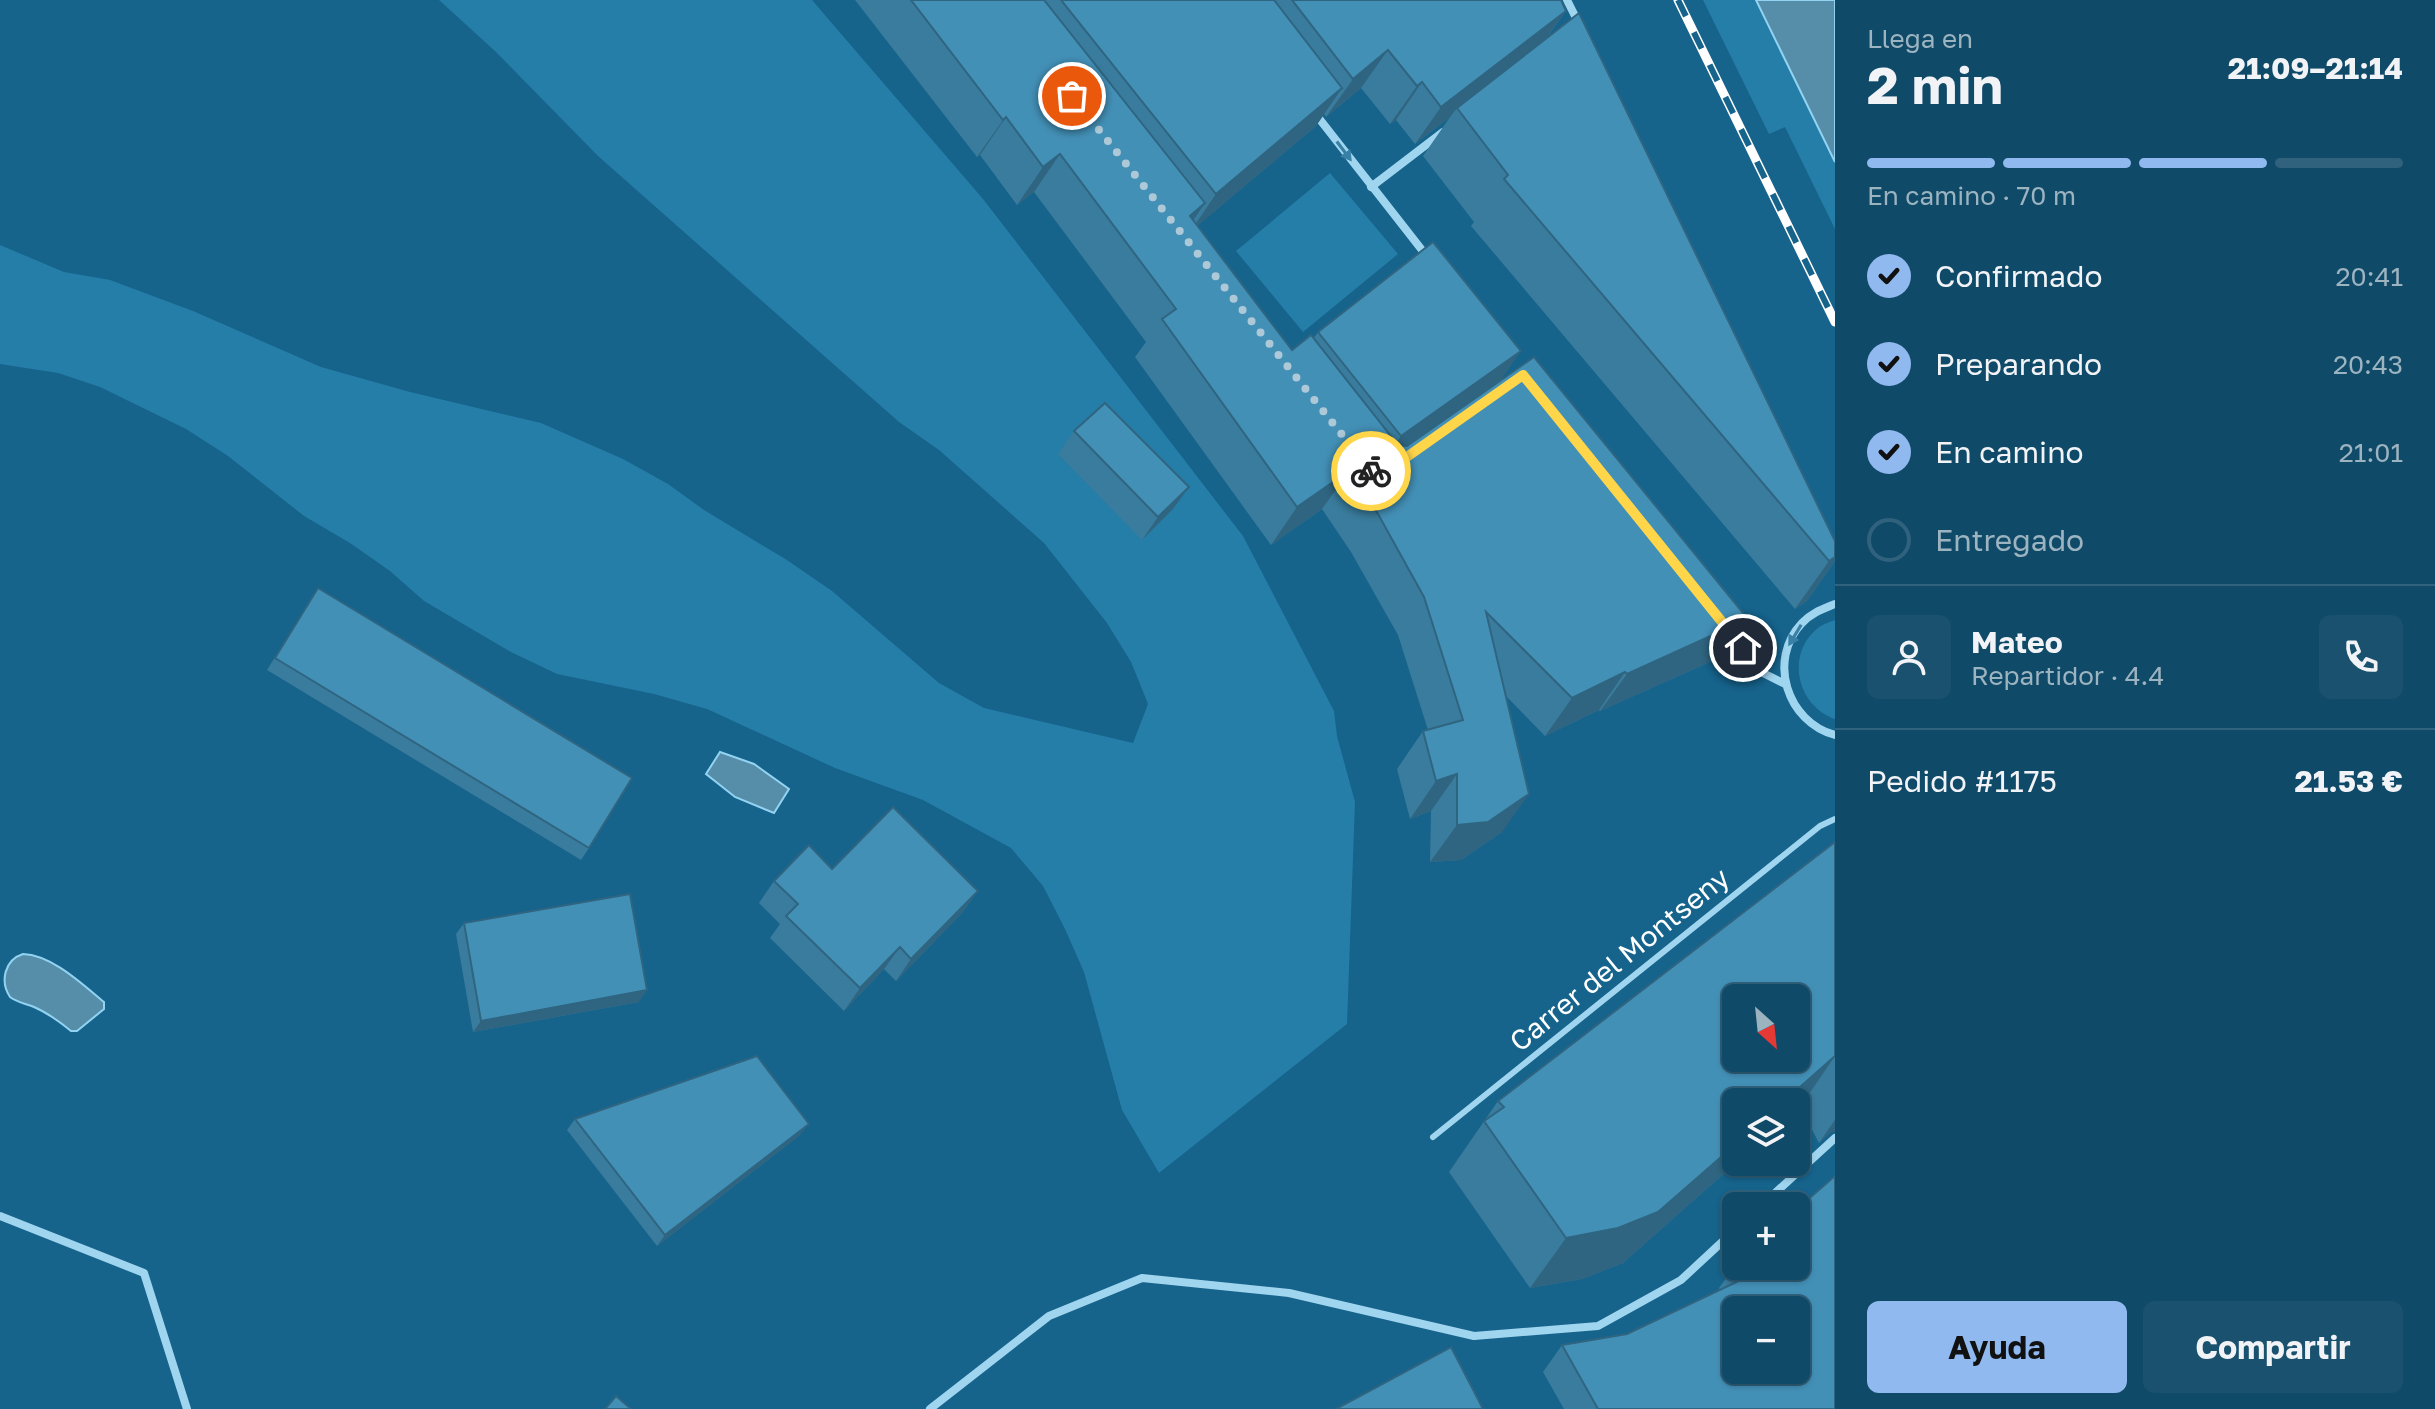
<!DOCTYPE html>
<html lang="es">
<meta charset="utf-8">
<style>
body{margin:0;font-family:"Golos Text",sans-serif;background:#19516f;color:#f1f3f6;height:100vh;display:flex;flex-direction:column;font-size:30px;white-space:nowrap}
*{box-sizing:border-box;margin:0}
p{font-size:26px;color:#9cb3c0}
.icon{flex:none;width:44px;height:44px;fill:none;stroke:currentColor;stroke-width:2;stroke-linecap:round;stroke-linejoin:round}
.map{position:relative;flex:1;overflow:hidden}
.details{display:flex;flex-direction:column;background:#104a69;width:600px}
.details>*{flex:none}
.needle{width:52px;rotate:153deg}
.controls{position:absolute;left:1722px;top:984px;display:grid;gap:16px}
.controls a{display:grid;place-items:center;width:88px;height:88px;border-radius:12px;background:#104a69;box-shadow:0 2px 6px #0004,0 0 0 2px #30627d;font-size:40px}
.pin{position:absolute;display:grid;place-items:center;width:68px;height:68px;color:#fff;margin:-34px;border:4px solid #fff;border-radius:50%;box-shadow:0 2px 8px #0007}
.courier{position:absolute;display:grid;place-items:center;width:80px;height:80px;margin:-40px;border:6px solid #ffd54a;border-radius:50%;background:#fff;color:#222;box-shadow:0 2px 10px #0007}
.headline em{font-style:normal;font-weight:700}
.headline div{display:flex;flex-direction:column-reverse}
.headline{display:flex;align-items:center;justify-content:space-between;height:136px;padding:0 32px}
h1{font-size:52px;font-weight:700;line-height:60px}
.bar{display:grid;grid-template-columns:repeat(4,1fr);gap:12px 8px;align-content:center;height:96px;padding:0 32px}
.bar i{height:10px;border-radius:6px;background:#30627d}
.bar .active{background:#90b9f0}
.bar p{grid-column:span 4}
.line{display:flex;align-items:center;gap:20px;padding:0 32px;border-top:2px solid #30627d}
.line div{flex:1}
.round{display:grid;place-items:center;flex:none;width:84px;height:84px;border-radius:12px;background:#19516f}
ol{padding:0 32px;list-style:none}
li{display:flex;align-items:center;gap:24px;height:88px}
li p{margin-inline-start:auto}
li .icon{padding:8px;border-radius:50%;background:#90b9f0;color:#111;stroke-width:4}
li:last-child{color:#9cb3c0}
li i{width:44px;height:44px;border:4px solid #30627d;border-radius:50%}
.button{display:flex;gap:16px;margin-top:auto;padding:16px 32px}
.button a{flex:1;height:92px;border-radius:12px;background:#90b9f0;color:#111;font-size:32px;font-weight:700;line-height:92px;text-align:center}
.button a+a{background:#19516f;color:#f1f3f6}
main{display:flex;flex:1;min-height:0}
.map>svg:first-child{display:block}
.green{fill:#257ea8}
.water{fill:#568da9;stroke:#92d3f2;stroke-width:2}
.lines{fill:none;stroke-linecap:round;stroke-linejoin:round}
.lane{stroke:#a0d5ef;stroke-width:6}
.street{stroke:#a0d5ef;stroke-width:8}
.rail-casing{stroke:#fff;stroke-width:9}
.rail{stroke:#16638c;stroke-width:6;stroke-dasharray:18;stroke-linecap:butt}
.wall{fill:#3a7c9d}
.shaded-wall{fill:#2f6580}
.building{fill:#4390b7;stroke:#2f6580;stroke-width:2;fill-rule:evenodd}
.oneway{fill:#3880a5}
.done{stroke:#adc8d7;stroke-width:8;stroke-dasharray:0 14.4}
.route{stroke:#ffd54a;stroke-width:10}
.labels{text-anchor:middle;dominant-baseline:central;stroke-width:6;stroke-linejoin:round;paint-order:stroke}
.street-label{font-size:28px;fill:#fff;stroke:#16638c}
</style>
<main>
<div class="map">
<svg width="1835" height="1409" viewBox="0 0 1835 1409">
<rect width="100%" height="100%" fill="#16638c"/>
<!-- green -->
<g class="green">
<path d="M439,0H812L983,199L1243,536L1334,711L1337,736L1355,802L1347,1024L1159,1173L1122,1110L1084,972L1065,929L1043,886L1011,848L923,800L835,768L707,709L654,694L557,674L511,652L424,601L390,571L350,543L304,516L228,456L186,429L100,387L58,373L0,364V245L64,272L110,280L193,311L321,367L410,392L541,423L623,459L668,484L704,510L787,560L832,591L939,683L984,708L1133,743L1148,704L1131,662L1107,623L1044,543L939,450L899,422L598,156L496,52Z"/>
<path d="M1703,0H1756L1835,162V229L1785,127L1769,134Z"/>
<path d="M1330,173L1398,254L1303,332L1236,251Z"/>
<path d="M1835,620V719C1797,706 1785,654 1818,628C1823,624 1830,622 1835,620Z"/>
</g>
<!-- water -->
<g class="water">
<path d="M1756,0H1835V162Z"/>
<path d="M720,752L754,764L789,789L774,813L735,797L706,774Z"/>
<path d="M23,954C52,955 82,984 104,1002V1009L77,1031H71C60,1022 48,1013 34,1007C27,1004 16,1002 10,997C0,982 4,960 23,954Z"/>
</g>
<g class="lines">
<!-- lane -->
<path class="lane" d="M1433,1137L1820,826L1835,819"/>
<!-- street -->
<g class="street">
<path d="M1567,0L1579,24"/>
<path d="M1314,112L1429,259"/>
<path d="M1371,187L1443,132"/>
<path d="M1835,604C1823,609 1811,613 1802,623C1767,660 1787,722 1835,735"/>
<path d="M1729,630L1763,673L1785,684"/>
<path d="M1761,1206L1835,1138"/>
<path d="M0,1216L144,1273L187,1409"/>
<path d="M930,1409L1049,1316L1142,1278L1289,1293L1474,1336L1598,1326L1681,1280L1736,1229"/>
</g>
<!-- rail casing -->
<g class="rail-casing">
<path id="rail" d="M1678,0L1835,322"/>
</g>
<!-- rail -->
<use href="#rail" class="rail"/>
</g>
<!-- wall -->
<g class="wall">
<path d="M855,0H1561L1566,11L1546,39L1835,561L1807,601L1795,609L1471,226L1474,222L1423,156L1450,117L1415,144L1396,120L1390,124L1361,88L1326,117L1324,114L1316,126L1197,226L1292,350L1313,339L1318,332L1502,380L1721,657L1600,711L1599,710L1545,736L1506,696L1502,832L1461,860L1430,862L1431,811L1410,819L1397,769L1423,731L1428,730L1398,635L1351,552L1322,509L1271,545L1135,357L1146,342L1034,192L1017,205L980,155L977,157Z"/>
<path d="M1074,431L1189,487L1173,509L1142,540L1058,454Z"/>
<path d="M318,588L589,848L581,860L267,670Z"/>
<path d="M1835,842V1132H1831L1819,1143L1800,1107L1796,1110V1102L1736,1162H1737L1623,1263L1582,1279L1530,1288L1449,1172L1498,1101Z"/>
<path d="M832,869L978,891L962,913L896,981L884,969L844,1011L770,938L780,924L759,903L774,881Z"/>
<path d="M464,923L639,1002L473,1032L456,934Z"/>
<path d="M575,1119L800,1135L657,1246L567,1130Z"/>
<path d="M1736,1264V1266H1796L1835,1409H1564L1543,1372L1562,1345L1627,1334L1720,1290L1719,1288Z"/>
</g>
<!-- shaded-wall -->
<g class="shaded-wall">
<path d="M1566,11L1539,48L1457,108L1450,117L1415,144L1441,107Z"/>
<path d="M1388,50L1361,88L1326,117L1353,79Z"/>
<path d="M1422,82L1396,120L1390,124L1417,86Z"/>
<path d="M1342,88L1316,126L1190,232L1216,194Z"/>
<path d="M1006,117L980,155L977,157L1003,120Z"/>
<path d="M1060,154L1034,192L1017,205L1043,167Z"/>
<path d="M1205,203L1179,241L1190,216Z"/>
<path d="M1521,351L1499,383L1378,468L1401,436Z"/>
<path d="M1349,471L1322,509L1271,545L1297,507Z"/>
<path d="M1189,487L1173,509L1142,540L1158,517Z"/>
<path d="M1835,557V561L1807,601L1795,609L1829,561Z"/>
<path d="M1748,619L1721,657L1600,711L1627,674Z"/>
<path d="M1625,672L1599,710L1545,736L1572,698Z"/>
<path d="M1457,774L1431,811L1410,819L1436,781Z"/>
<path d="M1529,794L1502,832L1461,860L1430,862L1457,825Z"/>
<path d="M978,891L962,913L896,981L911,959Z"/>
<path d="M900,947L884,969L844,1011L860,988Z"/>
<path d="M647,990L639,1002L473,1032L481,1021Z"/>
<path d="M1835,1056L1800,1107L1796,1110V1102H1783Z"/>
<path d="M1835,1120V1132H1831L1819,1143Z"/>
<path d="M809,1124L800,1135L657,1246L665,1235Z"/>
<path d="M1736,1144V1162H1737L1623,1263L1582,1279L1530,1288L1566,1238Z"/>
</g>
<!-- building -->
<g class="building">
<path d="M911,0H1044L1205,203L1190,216L1292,350L1311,335L1398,445L1407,446L1534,357L1748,619L1627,674L1625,672L1572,698L1486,612L1529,794L1488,822L1457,825V774L1436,781L1423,731L1463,720L1424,597L1378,514L1349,471L1297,507L1162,319L1176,309L1060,154L1043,167L1006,117L1003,120Z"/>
<path d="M1061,0H1274L1342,88L1216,194Z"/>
<path d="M1292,0H1561L1566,11L1441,107L1422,82L1417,86L1388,50L1353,79Z"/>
<path d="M1579,13L1835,541V557L1829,561L1504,179L1508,175L1457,108Z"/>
<path d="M1433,242L1521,351L1401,436L1318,332Z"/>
<path d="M1105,403L1189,487L1158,517L1074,431Z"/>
<path d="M318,588L632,778L589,848L275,658Z"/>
<path d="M893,807L978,891L911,959L900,947L860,988L786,916L798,904L774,881L809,845L832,869Z"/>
<path d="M1835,842V1056L1783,1102H1736V1144L1658,1212L1618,1228L1566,1238L1484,1121L1504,1107L1498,1101ZM1736,998H1796V1058H1736Z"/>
<path d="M630,894L647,990L481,1021L464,923Z"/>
<path d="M757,1056L809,1124L665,1235L575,1119Z"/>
<path d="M1835,1176V1409H1598L1562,1345L1627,1334L1747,1277L1741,1266H1796V1210ZM1736,1310H1796V1370H1736Z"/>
<path d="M1451,1347L1483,1409H1336Z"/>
<path d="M616,1396L631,1409H605Z"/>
</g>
<!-- one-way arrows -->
<defs><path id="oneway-solid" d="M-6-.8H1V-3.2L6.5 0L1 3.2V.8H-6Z" transform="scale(2)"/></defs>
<g class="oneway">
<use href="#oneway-solid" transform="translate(1344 151) rotate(53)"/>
<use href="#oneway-solid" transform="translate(1795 635) rotate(121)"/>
</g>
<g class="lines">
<!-- done -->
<path class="done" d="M1072,96L1371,471"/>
<!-- route -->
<path class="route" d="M1371,471L1377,478L1523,375L1743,648"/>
</g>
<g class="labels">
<!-- street labels -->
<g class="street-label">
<text transform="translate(1619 959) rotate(-39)">Carrer del Montseny</text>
</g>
</g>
</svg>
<div class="controls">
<a><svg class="needle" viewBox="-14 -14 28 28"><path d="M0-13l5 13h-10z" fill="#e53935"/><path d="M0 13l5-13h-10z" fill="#9cb3c0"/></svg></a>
<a><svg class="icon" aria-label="layers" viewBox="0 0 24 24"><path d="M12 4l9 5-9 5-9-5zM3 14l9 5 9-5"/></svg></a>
<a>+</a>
<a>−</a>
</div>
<div class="pin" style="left:1072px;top:96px;background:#ea580c"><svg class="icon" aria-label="bag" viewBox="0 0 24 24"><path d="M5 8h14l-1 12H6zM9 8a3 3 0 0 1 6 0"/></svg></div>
<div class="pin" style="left:1743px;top:648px;background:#1f2937"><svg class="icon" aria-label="home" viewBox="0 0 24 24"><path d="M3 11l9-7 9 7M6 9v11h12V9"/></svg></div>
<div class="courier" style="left:1371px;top:471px"><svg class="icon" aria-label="bike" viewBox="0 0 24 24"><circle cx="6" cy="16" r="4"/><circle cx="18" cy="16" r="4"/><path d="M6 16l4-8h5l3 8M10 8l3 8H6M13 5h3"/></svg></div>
</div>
<section class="details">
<div class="headline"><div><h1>2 min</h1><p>Llega en</p></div><em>21:09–21:14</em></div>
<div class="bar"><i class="active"></i><i class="active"></i><i class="active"></i><i></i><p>En camino · 70 m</p></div>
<ol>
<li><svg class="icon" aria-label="check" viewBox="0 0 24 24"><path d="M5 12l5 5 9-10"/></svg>Confirmado<p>20:41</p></li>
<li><svg class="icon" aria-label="check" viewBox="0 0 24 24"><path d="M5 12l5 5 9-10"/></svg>Preparando<p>20:43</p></li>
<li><svg class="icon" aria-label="check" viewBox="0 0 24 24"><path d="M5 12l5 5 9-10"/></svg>En camino<p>21:01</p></li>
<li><i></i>Entregado</li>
</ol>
<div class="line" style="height:144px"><a class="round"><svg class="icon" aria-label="person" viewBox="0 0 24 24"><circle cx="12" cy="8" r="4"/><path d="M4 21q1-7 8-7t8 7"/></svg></a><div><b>Mateo</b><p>Repartidor · 4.4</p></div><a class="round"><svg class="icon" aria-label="phone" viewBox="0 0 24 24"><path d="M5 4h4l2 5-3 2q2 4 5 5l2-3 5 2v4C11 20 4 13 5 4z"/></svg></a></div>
<div class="line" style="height:104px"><div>Pedido #1175</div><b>21.53 €</b></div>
<div class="button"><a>Ayuda</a><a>Compartir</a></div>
</section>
</main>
